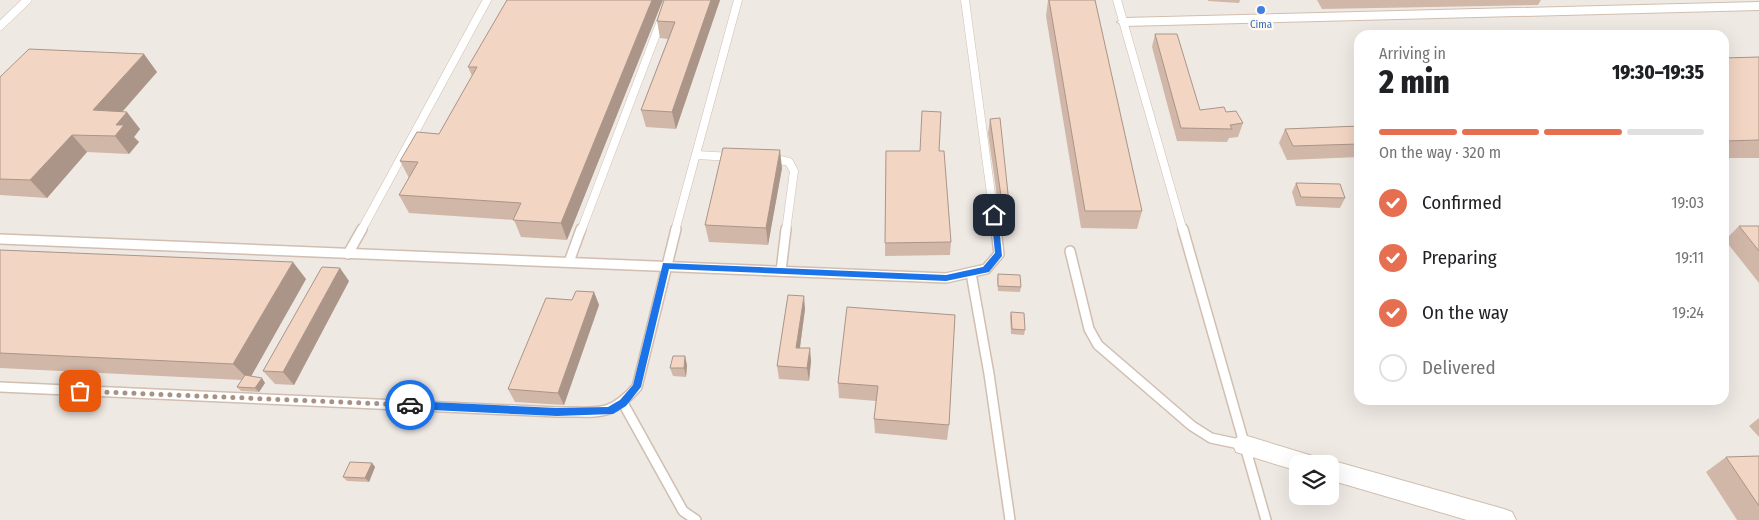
<!DOCTYPE html>
<meta charset="utf-8">
<style>
body{margin:0;font-family:"Fira Sans Condensed",sans-serif;background:#f6f6f6;color:#202124;height:100vh;display:flex;flex-direction:column;font-size:19px;white-space:nowrap}
*{box-sizing:border-box;margin:0}
p{font-size:16px;color:#757577}
.icon{flex:none;width:28px;height:28px;fill:none;stroke:currentColor;stroke-width:2;stroke-linecap:round;stroke-linejoin:round}
.map{position:relative;flex:1;overflow:hidden}
.drawer{position:absolute;left:1354px;top:30px;width:375px;height:375px;display:flex;flex-direction:column;background:#fff;border-radius:15px;box-shadow:0 5px 20px #0002}
.drawer>*{flex:none}
.controls{position:absolute;left:1289px;top:455px;display:grid;gap:10px}
.controls a{display:grid;place-items:center;width:50px;height:50px;border-radius:10px;background:#fff;box-shadow:0 5px 20px #0002;font-size:25px}
.pin{position:absolute;display:grid;place-items:center;width:42px;height:42px;color:#fff;margin:-21px;border-radius:10px;box-shadow:0 2px 8px #0006}
.courier{position:absolute;display:grid;place-items:center;width:50px;height:50px;margin:-25px;border:4px solid #1a73e8;border-radius:50%;background:#fff;color:#222;box-shadow:0 1px 6px #0007}
.head em{font-style:normal;font-weight:800}
.head div{display:flex;flex-direction:column-reverse}
.head{display:flex;align-items:center;justify-content:space-between;height:85px;padding:0 25px}
h1{font-size:32px;font-weight:800;line-height:38px}
.bar{display:grid;grid-template-columns:repeat(4,1fr);gap:8px 5px;align-content:center;height:60px;padding:0 25px}
.bar i{height:6px;border-radius:4px;background:#e0e0e0}
.bar .current{background:#e76f51}
.bar p{grid-column:span 4}
ol{padding:0 25px;list-style:none}
li{display:flex;align-items:center;gap:15px;height:55px}
li p{margin-inline-start:auto}
li .icon{padding:5px;border-radius:50%;background:#e76f51;color:#fff;stroke-width:4}
li:last-child{color:#757577}
li i{width:28px;height:28px;border:2px solid #e0e0e0;border-radius:50%}
.map>svg:first-child{display:block}
.industrial{fill:#efe9e4;fill-rule:evenodd}
.lines{fill:none;stroke-linecap:round;stroke-linejoin:round}
.service-far1-casing{stroke:#d1beb0;stroke-width:9}
.service-casing{stroke:#d1beb0;stroke-width:12}
.minor-casing{stroke:#d1beb0;stroke-width:2}
.service-far1{stroke:#fff;stroke-width:8}
.service{stroke:#fff;stroke-width:9}
.minor{fill:#fff;fill-rule:evenodd}
.wall{fill:#d1b7a8}
.shaded-wall{fill:#aa9588}
.building{fill:#f3d5c3;stroke:#aa9588}
.route{fill:#1a73e8}
.done{stroke:#a89285;stroke-width:5;stroke-dasharray:0 9}
.shop-dot{fill:#3f7fe0;stroke:#fffaf3;stroke-width:2}
.labels{text-anchor:middle;dominant-baseline:central;stroke-width:4.5;stroke-linejoin:round;paint-order:stroke}
.far-shop-label{font-size:11px;fill:#366cbe;stroke:#fffaf3}
</style>
<div class="map">
<svg width="1759" height="520" viewBox="0 0 1759 520">
<rect width="100%" height="100%" fill="#fdf6ec"/>
<!-- industrial -->
<path class="industrial" d="M0,0H1759V520H0ZM1359,35H1724V400H1359ZM1298,464H1330V496H1298Z"/>
<g class="lines">
<!-- service-far1 casing -->
<g class="service-far1-casing">
<g id="service-far1">
<path d="M965,0L996,231"/>
<path d="M1117,0L1183,231"/>
<path d="M0,26L27,0"/>
<path d="M696,155L733,157"/>
<path d="M771,158L789,162L794,171L786,231"/>
<path d="M361,231L487,0"/>
<path d="M581,231L669,0"/>
<path d="M675,231L738,0"/>
</g>
</g>
<!-- service casing -->
<g class="service-casing">
<g id="service">
<path d="M1183,229L1266,520"/>
<path d="M0,239L946,278L986,269L999,254L996,229"/>
<path d="M1070,251L1089,329L1098,345L1192,426L1211,438L1244,445"/>
<path d="M348,254L362,229"/>
<path d="M569,262L581,229"/>
<path d="M781,271L786,229"/>
<path d="M971,273L989,374L1010,520"/>
<path d="M0,387L557,412C597,411 609,419 637,387L676,229"/>
<path d="M623,403L683,511L696,520"/>
</g>
</g>
<!-- minor casing -->
<g class="minor-casing">
<g id="minor">
<path d="M1759,2V10L1124,26L1117,22L1124,18Z"/>
<path d="M1244,435L1316,457L1319,464H1298V471L1236,452L1233,445L1236,438Z"/>
<path d="M1330,460L1504,509L1512,512L1516,520H1467L1330,480V464H1322Z"/>
</g>
</g>
<!-- service-far1 -->
<use href="#service-far1" class="service-far1"/>
<!-- service -->
<use href="#service" class="service"/>
<!-- minor -->
<use href="#minor" class="minor"/>
</g>
<!-- wall -->
<g class="wall">
<path d="M507,0L567,240L521,237L514,220L409,213L399,195L409,178L400,161L439,134L472,76L468,67Z"/>
<path d="M664,0H720L676,129L646,127L641,110L668,39L660,38L657,21Z"/>
<path d="M1048,0H1095L1142,211L1137,229L1081,228L1046,16Z"/>
<path d="M1208,0H1240L1239,3L1208,1Z"/>
<path d="M1317,0H1541L1538,5L1322,9Z"/>
<path d="M1155,34L1200,110L1226,112L1243,123L1238,137L1229,138L1227,142L1177,141L1152,47Z"/>
<path d="M1759,57V158H1724V58Z"/>
<path d="M157,72L122,112L140,129L134,137L139,142L129,154L87,152L47,198L0,195V77Z"/>
<path d="M990,119L1009,203L1007,217H1000L988,133Z"/>
<path d="M1359,126V157L1287,160L1279,143L1285,129Z"/>
<path d="M886,151H939L951,242L950,255L885,256Z"/>
<path d="M782,168L768,245L709,242L705,225Z"/>
<path d="M1296,183L1345,198L1340,208L1296,206L1292,192Z"/>
<path d="M1739,226H1759V283L1725,240Z"/>
<path d="M0,250L306,279L251,376L265,383L259,392L241,391L237,387L242,380L0,368Z"/>
<path d="M998,274L1021,287L1020,292L998,291L997,279Z"/>
<path d="M349,281L294,385L275,384L263,371Z"/>
<path d="M594,292L599,305L564,405L515,402L508,389L572,300Z"/>
<path d="M805,309L800,348L811,361L809,381L779,379L777,366Z"/>
<path d="M1011,312L1025,330L1024,335L1011,334L1010,316Z"/>
<path d="M955,315L949,425L947,440L875,433L874,419L876,401L839,398L838,383Z"/>
<path d="M687,365L686,377L673,376L670,368Z"/>
<path d="M1759,418V437L1749,426Z"/>
<path d="M1759,456V520H1737L1706,472L1726,457Z"/>
<path d="M372,463L375,467L369,482L347,481L343,477Z"/>
</g>
<!-- shaded-wall -->
<g class="shaded-wall">
<path d="M652,0H663L567,240L561,223Z"/>
<path d="M711,0H720L676,129L672,112Z"/>
<path d="M144,54L157,72L108,128L93,110Z"/>
<path d="M127,112L140,129L134,137L139,142L129,154L115,136L116,125Z"/>
<path d="M72,135L87,152L47,198L30,180Z"/>
<path d="M780,150L782,168L768,245L766,228Z"/>
<path d="M293,262L306,279L249,380L233,364Z"/>
<path d="M340,268L349,281L294,385L283,372Z"/>
<path d="M594,292L599,305L564,405L558,393Z"/>
<path d="M804,296L805,309L798,361L796,348Z"/>
<path d="M810,348L811,361L809,381L807,368Z"/>
<path d="M685,356L687,365L686,377L684,368Z"/>
<path d="M262,378L265,383L259,392L255,388Z"/>
<path d="M372,463L375,467L369,482L365,478Z"/>
</g>
<!-- building -->
<g class="building">
<path d="M507,0H652L561,223L513,220L521,203L399,195L418,162L400,161L417,132L439,134L477,67H468Z"/>
<path d="M664,0H711L672,112L641,110L675,22L657,21Z"/>
<path d="M1049,0H1095L1142,211H1085Z"/>
<path d="M1155,34H1177L1200,110L1224,107L1226,112L1236,111L1243,123L1230,125L1232,129L1181,128Z"/>
<path d="M29,49L144,54L93,110L127,112L116,125H124L115,136L72,135L30,180L0,179V77Z"/>
<path d="M1759,57V140L1724,141V58Z"/>
<path d="M922,111L941,112L939,151H944L951,242L885,243L886,151H920Z"/>
<path d="M1000,118L1009,203H1002L990,119Z"/>
<path d="M1359,126V144L1293,146L1285,129Z"/>
<path d="M723,148L780,150L766,228L705,225Z"/>
<path d="M1296,183L1340,184L1345,198L1301,197Z"/>
<path d="M1739,226H1759V251Z"/>
<path d="M0,250L293,262L233,364L0,353Z"/>
<path d="M322,267L340,268L283,372L263,371Z"/>
<path d="M998,274L1020,275L1021,287L998,286Z"/>
<path d="M576,291L594,292L558,393L508,389L546,298L572,300Z"/>
<path d="M788,295L804,296L796,348H810L807,368L777,366Z"/>
<path d="M847,307L955,315L949,425L874,419L878,386L838,383Z"/>
<path d="M1011,312L1024,313L1025,330L1012,329Z"/>
<path d="M673,356H685L684,368H670Z"/>
<path d="M245,375L262,378L255,388L237,387Z"/>
<path d="M1759,456V506L1726,457Z"/>
<path d="M350,462L372,463L365,478L343,477Z"/>
</g>
<!-- route -->
<path class="route" d="M991,213L998,215L1002,256L989,272L946,281L669,269L641,387L626,406L613,414L557,416L410,409L405,405L410,401L557,408L608,407L620,400L633,385L663,263L946,275L983,267L995,253Z"/>
<g class="lines">
<!-- done -->
<path class="done" d="M80,391L410,405"/>
</g>
<!-- markers -->
<circle class="shop-dot" cx="1261" cy="10" r="5"/>
<g class="labels">
<!-- far-shop labels -->
<g class="far-shop-label">
<text x="1261" y="24">Cima</text>
</g>
</g>
</svg>
<div class="controls">
<a><svg class="icon" aria-label="layers" viewBox="0 0 24 24"><path d="M12 4l9 5-9 5-9-5zM3 14l9 5 9-5"/></svg></a>
</div>
<div class="pin" style="left:80px;top:391px;background:#ea580c"><svg class="icon" aria-label="bag" viewBox="0 0 24 24"><path d="M5 8h14l-1 12H6zM9 8a3 3 0 0 1 6 0"/></svg></div>
<div class="pin" style="left:994px;top:215px;background:#1f2937"><svg class="icon" aria-label="home" viewBox="0 0 24 24"><path d="M3 11l9-7 9 7M6 9v11h12V9"/></svg></div>
<div class="courier" style="left:410px;top:405px"><svg class="icon" aria-label="car" viewBox="0 0 24 24"><path d="M5 17H2v-5l4-1 3-4h7l3 4 3 1v5h-3M9 17h6M6 11h13"/><circle cx="7" cy="17" r="2"/><circle cx="17" cy="17" r="2"/></svg></div>
<section class="drawer">
<div class="head"><div><h1>2 min</h1><p>Arriving in</p></div><em>19:30–19:35</em></div>
<div class="bar"><i class="current"></i><i class="current"></i><i class="current"></i><i></i><p>On the way · 320 m</p></div>
<ol>
<li><svg class="icon" aria-label="check" viewBox="0 0 24 24"><path d="M5 12l5 5 9-10"/></svg>Confirmed<p>19:03</p></li>
<li><svg class="icon" aria-label="check" viewBox="0 0 24 24"><path d="M5 12l5 5 9-10"/></svg>Preparing<p>19:11</p></li>
<li><svg class="icon" aria-label="check" viewBox="0 0 24 24"><path d="M5 12l5 5 9-10"/></svg>On the way<p>19:24</p></li>
<li><i></i>Delivered</li>
</ol>
</section>
</div>
